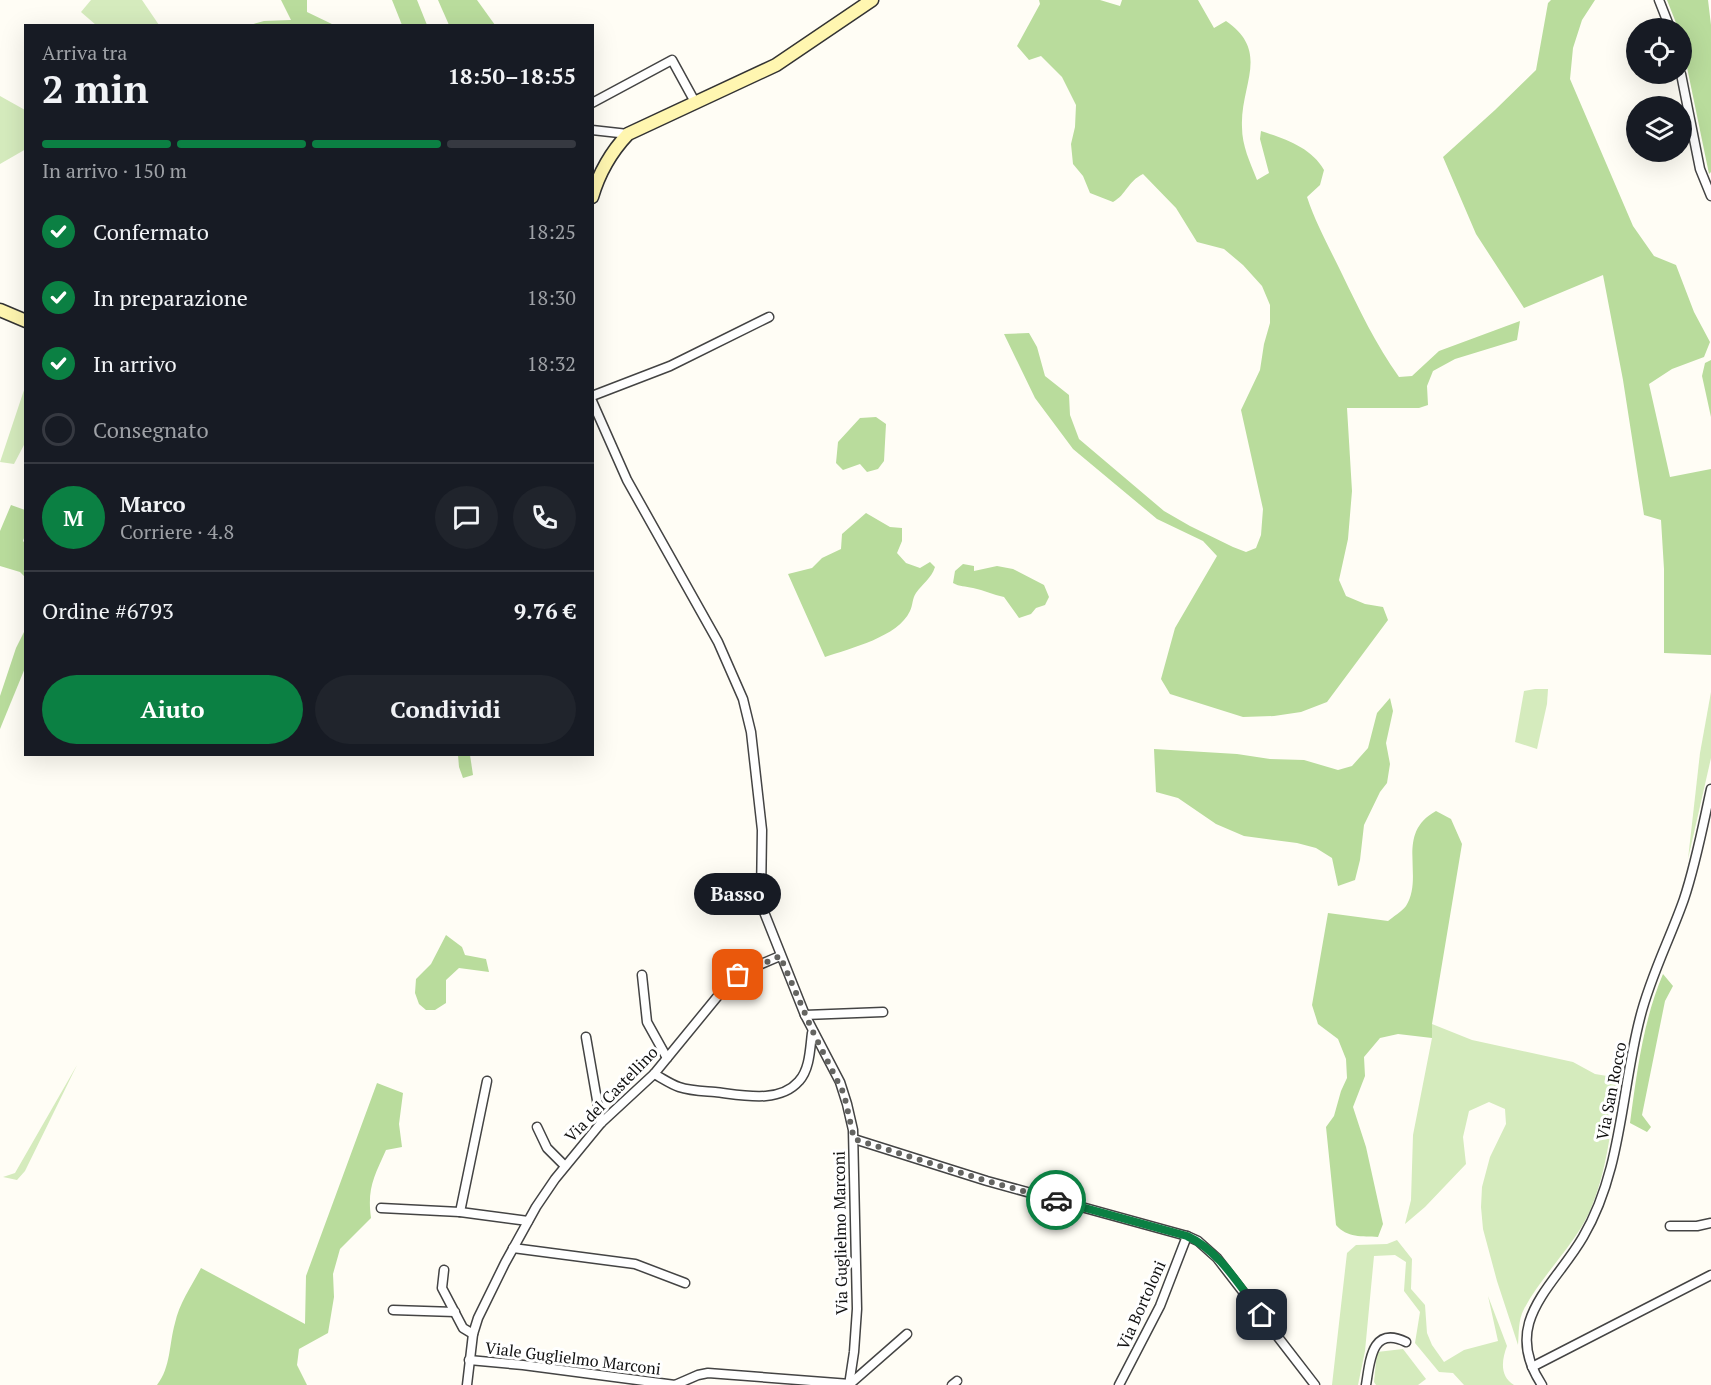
<!DOCTYPE html>
<html lang="it">
<meta charset="utf-8">
<style>
body{margin:0;font-family:"PT Serif",serif;background:#20242c;color:#f1f3f6;height:100vh;display:flex;flex-direction:column;font-size:22px;white-space:nowrap}
*{box-sizing:border-box;margin:0}
p{font-size:20px;color:#9ea1a6}
.icon{flex:none;width:33px;height:33px;fill:none;stroke:currentColor;stroke-width:2;stroke-linecap:round;stroke-linejoin:round}
.map{position:relative;flex:1;overflow:hidden}
.side{position:absolute;left:24px;top:24px;width:570px;height:732px;display:flex;flex-direction:column;background:#171b24;border-radius:0px;box-shadow:0 6px 24px #0002}
.side>*{flex:none}
.tools{position:absolute;left:1626px;top:18px;display:grid;gap:12px}
.tools a{display:grid;place-items:center;width:66px;height:66px;border-radius:50%;background:#171b24;box-shadow:0 6px 24px #0002;font-size:30px}
.pin{position:absolute;display:grid;place-items:center;width:51px;height:51px;color:#fff;margin:-26px;border-radius:12px;box-shadow:0 3px 9px #0006}
.courier{position:absolute;display:grid;place-items:center;width:60px;height:60px;margin:-30px;border:4px solid #0b8043;border-radius:50%;background:#fff;color:#222;box-shadow:0 2px 8px #0007}
.bubble{position:absolute;height:42px;border-radius:21px;background:#171b24;box-shadow:0 6px 24px #0002;font-size:20px;font-weight:800;line-height:42px;text-align:center}
.headline em{font-style:normal;font-weight:800}
.headline div{display:flex;flex-direction:column-reverse}
.headline{display:flex;align-items:center;justify-content:space-between;height:102px;padding:0 18px}
h1{font-size:39px;font-weight:800;line-height:45px}
.bar{display:grid;grid-template-columns:repeat(4,1fr);gap:9px 6px;align-content:center;height:72px;padding:0 18px}
.bar i{height:8px;border-radius:4px;background:#363941}
.bar .selected{background:#0b8043}
.bar p{grid-column:span 4}
.line{display:flex;align-items:center;gap:15px;padding:0 18px;border-top:2px solid #363941}
.line div{flex:1}
.round{display:grid;place-items:center;flex:none;width:63px;height:63px;border-radius:32px;background:#20242c}
ol{padding:0 18px;list-style:none}
li{display:flex;align-items:center;gap:18px;height:66px}
li p{margin-inline-start:auto}
li .icon{padding:6px;border-radius:50%;background:#0b8043;color:#fff;stroke-width:4}
li:last-child{color:#9ea1a6}
li i{width:33px;height:33px;border:3px solid #363941;border-radius:50%}
.action{display:flex;gap:12px;margin-top:auto;padding:12px 18px}
.action a{flex:1;height:69px;border-radius:36px;background:#0b8043;color:#fff;font-size:24px;font-weight:800;line-height:69px;text-align:center}
.action a+a{background:#20242c;color:#f1f3f6}
.map>svg:first-child{display:block}
.green{fill:#d5ebbd}
.forest{fill:#b9dc9c}
.lines{fill:none;stroke-linecap:round;stroke-linejoin:round}
.street-casing{stroke:#444;stroke-width:11}
.secondary-casing{stroke:#333;stroke-width:15}
.street{stroke:#fff;stroke-width:8}
.secondary{stroke:#fff6b0;stroke-width:12}
.done{stroke:#646461;stroke-width:6;stroke-dasharray:0 10.8}
.route{stroke:#0b8043;stroke-width:8}
.labels{text-anchor:middle;dominant-baseline:central;stroke-width:6;stroke-linejoin:round;paint-order:stroke}
.street-label{font-size:16px;fill:#111;stroke:#fff}
</style>
<div class="map">
<svg width="1711" height="1385" viewBox="0 0 1711 1385">
<rect width="100%" height="100%" fill="#fffdf5"/>
<!-- green -->
<g class="green">
<path d="M91,0H142L159,25H96L81,12Z"/>
<path d="M0,96L25,110L26,149L0,164Z"/>
<path d="M25,387V443L14,464L0,462Z"/>
<path d="M1535,689H1548L1547,704L1537,749L1515,742L1524,691Z"/>
<path d="M1711,692V758L1688,859L1700,753Z"/>
<path d="M1432,1024L1472,1040L1573,1062L1595,1074L1619,1078C1611,1123 1608,1171 1589,1213C1572,1248 1542,1275 1524,1309C1518,1320 1519,1334 1518,1345L1497,1281L1483,1229L1481,1207L1482,1187L1490,1157L1506,1124L1505,1109L1489,1102L1469,1111L1463,1137L1466,1164L1425,1207L1405,1224L1411,1200L1413,1135L1432,1038Z"/>
<path d="M77,1065L25,1171L17,1180L3,1177L15,1173Z"/>
<path d="M1397,1240L1412,1259L1411,1289L1425,1305L1427,1333L1432,1345L1444,1362L1464,1350L1498,1341L1488,1296L1507,1346C1502,1359 1499,1376 1514,1385H1464L1453,1373L1439,1372L1415,1343L1420,1312L1404,1291L1406,1262L1395,1255L1374,1256L1365,1351L1358,1385H1332L1347,1253L1356,1245L1387,1244Z"/>
<path d="M1403,1349L1426,1379L1418,1385H1376L1374,1382L1377,1352Z"/>
</g>
<!-- forest -->
<g class="forest">
<path d="M281,0H307V12L334,25H250L264,21L291,20Z"/>
<path d="M392,0H417L427,25H402Z"/>
<path d="M438,0H477L495,25H449Z"/>
<path d="M1039,0H1100L1120,6L1122,0H1198L1214,28L1226,21C1271,52 1240,85 1242,127C1242,146 1250,162 1257,180L1269,173L1260,139L1261,131C1285,139 1311,147 1324,170L1320,185L1307,197C1316,224 1330,249 1342,274C1359,309 1376,345 1399,377L1412,376L1439,351L1520,321L1517,340L1455,359L1433,371L1427,386L1428,405L1419,408H1347L1352,491L1348,539L1339,580L1346,596L1365,604L1383,607L1388,620L1327,702L1301,712L1274,716L1243,717L1170,694L1161,679L1175,628L1217,556L1203,541L1157,519L1073,449L1035,398L1004,334L1029,333L1037,347L1045,376L1069,395L1070,415L1079,439L1164,511L1190,526L1233,547L1246,552L1256,548L1261,535L1263,509L1241,410L1260,370L1264,344L1270,323V305L1262,286L1243,265L1224,249L1197,242L1176,208L1143,174C1127,182 1127,194 1113,202L1090,193L1083,176L1073,164L1071,144L1075,127L1076,105L1062,77L1041,56L1029,60L1017,46L1040,4Z"/>
<path d="M1551,0H1595L1582,20L1573,48L1570,79L1633,226L1654,256L1676,265L1694,312L1710,342L1704,357L1672,369L1649,384L1670,477L1711,469V655L1664,653V569L1661,520L1644,515L1623,380L1603,275L1524,308L1476,234L1443,157L1495,110L1536,70L1548,3Z"/>
<path d="M1667,0H1708L1711,25V172L1709,174L1682,43V28H1678Z"/>
<path d="M1711,360V417L1702,376L1705,363Z"/>
<path d="M876,417L886,424L884,461L878,469L867,472L860,464L843,470L836,463L838,442L860,418Z"/>
<path d="M11,505L25,510V535L23,541L25,543V577L20,572L0,566V531Z"/>
<path d="M866,513L890,527L902,528V541L897,553L906,563L920,568L930,562L935,567C931,579 923,583 916,593C912,599 913,605 910,611C898,637 851,648 825,657L788,574L812,568L822,558L841,549L842,534Z"/>
<path d="M963,564L974,566V571L997,566L1013,569L1044,585L1049,597L1045,605L1036,608L1031,614L1019,618L1004,597C993,595 984,590 973,588C965,586 960,587 953,583L955,571Z"/>
<path d="M25,630V668L0,729V696L16,648Z"/>
<path d="M1390,698L1393,711L1386,743L1390,764L1387,783L1380,792L1364,825L1360,860L1355,880L1338,886L1332,858L1316,848L1297,843L1244,836L1216,824L1178,798L1156,792L1154,749L1237,754L1270,759L1304,760L1338,770L1352,766L1368,748L1377,713Z"/>
<path d="M458,755H470L473,775L463,778L459,767Z"/>
<path d="M1436,811L1451,819L1462,844L1432,1024V1038L1398,1034L1380,1038L1364,1057L1365,1076L1353,1107L1366,1147L1383,1224L1378,1237C1362,1236 1347,1238 1336,1225L1326,1127L1334,1116L1341,1091L1347,1078L1346,1059L1338,1039L1318,1024L1312,1005L1328,913L1388,921C1393,917 1402,911 1406,906C1425,876 1394,834 1436,811Z"/>
<path d="M446,935L462,947L465,955L486,959L489,972L459,968L446,980V1003L435,1010H426L419,1004L415,993L416,979L431,964Z"/>
<path d="M1663,974L1673,986L1665,1001L1642,1115L1651,1127L1647,1132L1630,1123C1637,1072 1643,1021 1663,974Z"/>
<path d="M377,1083L403,1093L399,1124L402,1147L386,1150C374,1177 367,1188 371,1218L340,1249L333,1274L334,1297L328,1333L299,1349L297,1365L307,1385H157C171,1367 169,1344 175,1323C179,1304 192,1285 201,1268L305,1324L306,1276Z"/>
</g>
<g class="lines">
<!-- street casing -->
<g class="street-casing">
<g id="street">
<path d="M1659,0L1670,28"/>
<path d="M1681,74L1700,169L1711,196"/>
<path d="M592,103L672,60L695,102"/>
<path d="M592,130L628,134"/>
<path d="M592,396L670,366L769,317"/>
<path d="M592,401L627,480L718,642L743,699L751,732L762,830L761,898L764,912L805,1015L840,1082L847,1104L853,1130L857,1309L854,1352L849,1385"/>
<path d="M642,975L647,1022L667,1058"/>
<path d="M805,1015L883,1012"/>
<path d="M586,1037L601,1123"/>
<path d="M654,1074C662,1078 670,1084 679,1087C691,1091 703,1091 715,1092C742,1095 779,1104 799,1081C810,1069 810,1048 812,1033"/>
<path d="M537,1127L547,1148L565,1166"/>
<path d="M854,1139L987,1181L1187,1236L1198,1241L1217,1258L1315,1385"/>
<path d="M381,1208L460,1212L528,1221"/>
<path d="M460,1212L487,1081"/>
<path d="M1670,1226H1697L1711,1223"/>
<path d="M513,1248L635,1264L685,1283"/>
<path d="M444,1270L442,1288L463,1328L473,1334"/>
<path d="M393,1310L455,1312"/>
<path d="M469,1360L523,1365L675,1385L698,1375L708,1373L850,1384L907,1334"/>
<path d="M1532,1367L1711,1275"/>
<path d="M467,1385L473,1334L478,1318L505,1263L536,1207L555,1179L601,1123L654,1074L731,980L745,971L780,956"/>
<path d="M952,1385L957,1381"/>
<path d="M1119,1385L1160,1306L1187,1236"/>
<path d="M1366,1385C1370,1362 1371,1325 1406,1342"/>
<path d="M1542,1385C1500,1322 1554,1287 1583,1237C1622,1171 1621,1091 1640,1018C1650,977 1670,939 1684,899C1696,863 1703,825 1711,789"/>
</g>
</g>
<!-- secondary casing -->
<g class="secondary-casing">
<g id="secondary">
<path d="M592,197C599,173 611,152 628,134L776,65L872,0"/>
<path d="M0,310L26,321"/>
</g>
</g>
<!-- street -->
<use href="#street" class="street"/>
<!-- secondary -->
<use href="#secondary" class="secondary"/>
</g>
<g class="lines">
<!-- done -->
<path class="done" d="M738,975L780,956L813,1032L844,1094L854,1139L987,1181L1056,1200"/>
<!-- route -->
<path class="route" d="M1056,1200L1187,1236C1220,1251 1240,1287 1262,1315"/>
</g>
<g class="labels">
<!-- street labels -->
<g class="street-label">
<text transform="translate(1611 1091) rotate(-79)">Via San Rocco</text>
<text transform="translate(611 1094) rotate(-46)">Via del Castellino</text>
<text transform="translate(840 1233) rotate(-91)">Via Guglielmo Marconi</text>
<text transform="translate(1141 1305) rotate(-66)">Via Bortoloni</text>
<text transform="translate(573 1358) rotate(7)">Viale Guglielmo Marconi</text>
</g>
</g>
</svg>
<div class="tools">
<a><svg class="icon" aria-label="locate" viewBox="0 0 24 24"><circle cx="12" cy="12" r="6"/><path d="M12 2v4M12 18v4M2 12h4M18 12h4"/></svg></a>
<a><svg class="icon" aria-label="layers" viewBox="0 0 24 24"><path d="M12 4l9 5-9 5-9-5zM3 14l9 5 9-5"/></svg></a>
</div>
<div class="pin" style="left:738px;top:975px;background:#ea580c"><svg class="icon" aria-label="bag" viewBox="0 0 24 24"><path d="M5 8h14l-1 12H6zM9 8a3 3 0 0 1 6 0"/></svg></div>
<div class="pin" style="left:1262px;top:1315px;background:#1f2937"><svg class="icon" aria-label="home" viewBox="0 0 24 24"><path d="M3 11l9-7 9 7M6 9v11h12V9"/></svg></div>
<div class="courier" style="left:1056px;top:1200px"><svg class="icon" aria-label="car" viewBox="0 0 24 24"><path d="M5 17H2v-5l4-1 3-4h7l3 4 3 1v5h-3M9 17h6M6 11h13"/><circle cx="7" cy="17" r="2"/><circle cx="17" cy="17" r="2"/></svg></div>
<div class="bubble" style="left:694px;top:873px;width:87px">Basso</div>
<section class="side">
<div class="headline"><div><h1>2 min</h1><p>Arriva tra</p></div><em>18:50–18:55</em></div>
<div class="bar"><i class="selected"></i><i class="selected"></i><i class="selected"></i><i></i><p>In arrivo · 150 m</p></div>
<ol>
<li><svg class="icon" aria-label="check" viewBox="0 0 24 24"><path d="M5 12l5 5 9-10"/></svg>Confermato<p>18:25</p></li>
<li><svg class="icon" aria-label="check" viewBox="0 0 24 24"><path d="M5 12l5 5 9-10"/></svg>In preparazione<p>18:30</p></li>
<li><svg class="icon" aria-label="check" viewBox="0 0 24 24"><path d="M5 12l5 5 9-10"/></svg>In arrivo<p>18:32</p></li>
<li><i></i>Consegnato</li>
</ol>
<div class="line" style="height:108px"><b class="round" style="background:#0b8043;color:#fff">M</b><div><b>Marco</b><p>Corriere · 4.8</p></div><a class="round"><svg class="icon" aria-label="chat" viewBox="0 0 24 24"><path d="M4 5h16v11H9l-5 4z"/></svg></a><a class="round"><svg class="icon" aria-label="phone" viewBox="0 0 24 24"><path d="M5 4h4l2 5-3 2q2 4 5 5l2-3 5 2v4C11 20 4 13 5 4z"/></svg></a></div>
<div class="line" style="height:78px"><div>Ordine #6793</div><b>9.76 €</b></div>
<div class="action"><a>Aiuto</a><a>Condividi</a></div>
</section>
</div>
